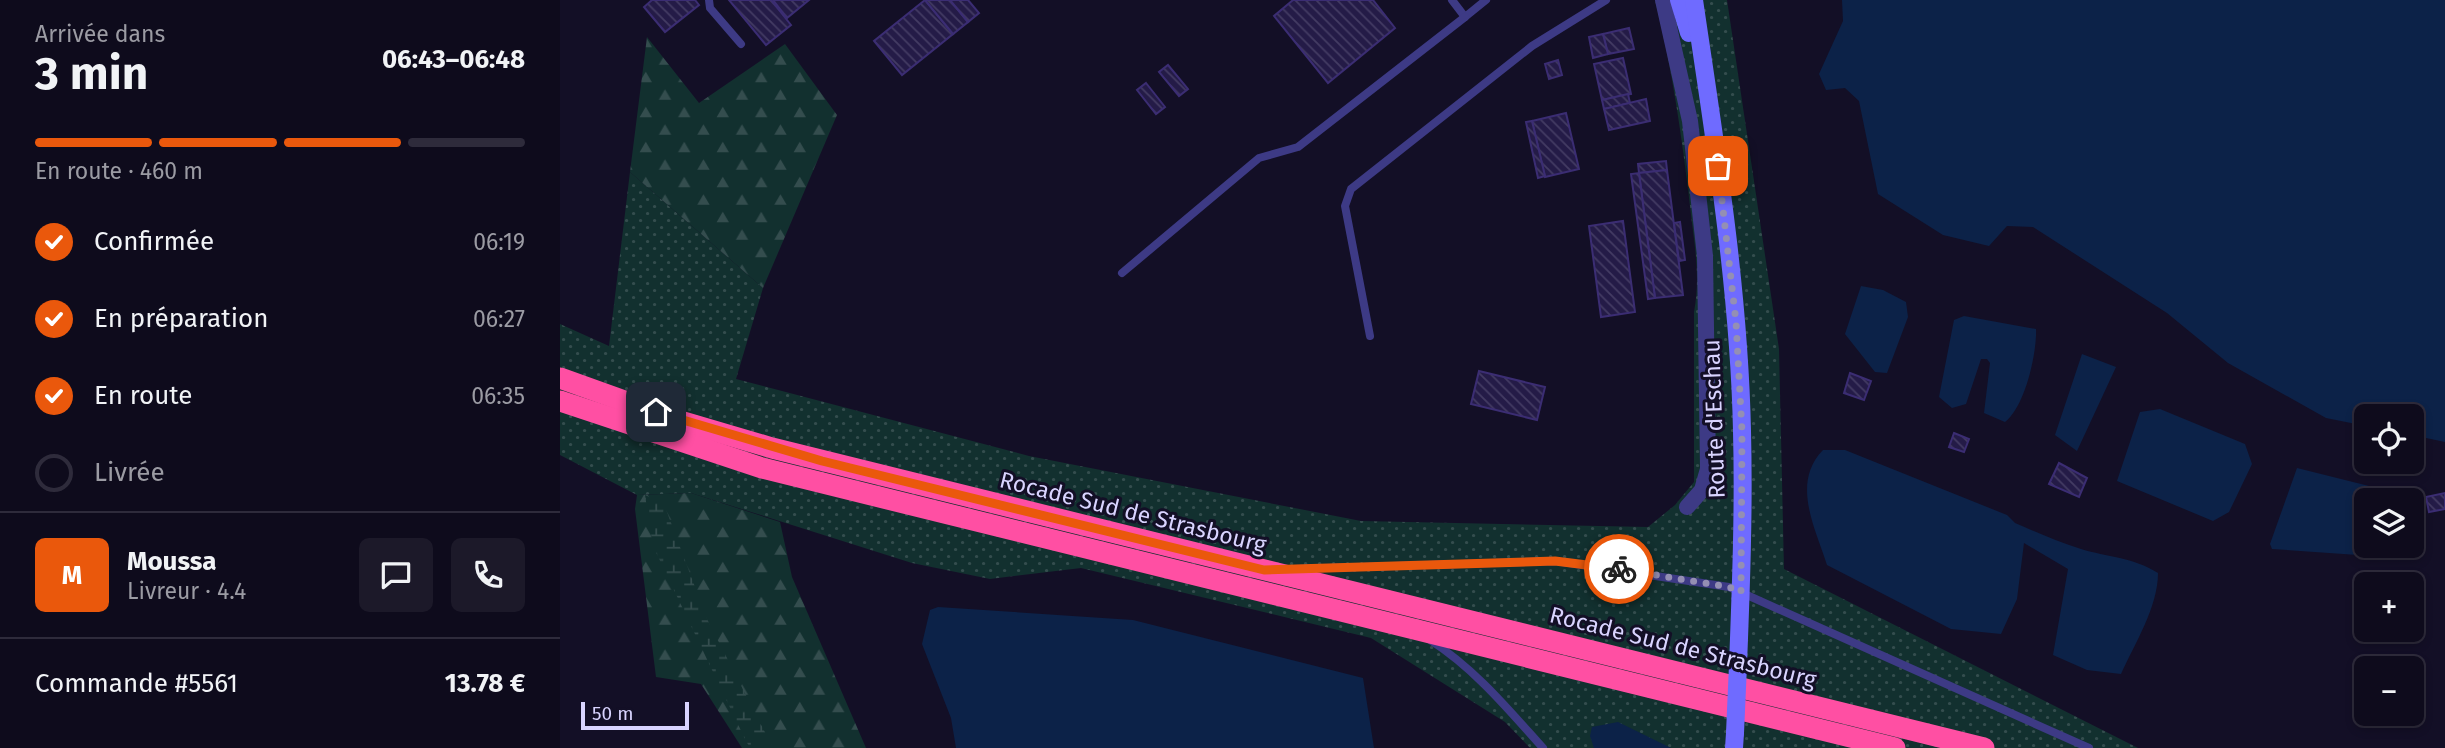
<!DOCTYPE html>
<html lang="fr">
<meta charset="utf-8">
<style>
body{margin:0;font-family:"Fira Sans",sans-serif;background:#1c1929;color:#f1f3f6;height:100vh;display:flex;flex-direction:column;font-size:26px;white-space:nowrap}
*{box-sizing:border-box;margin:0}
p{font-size:23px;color:#9b9ba3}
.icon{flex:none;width:38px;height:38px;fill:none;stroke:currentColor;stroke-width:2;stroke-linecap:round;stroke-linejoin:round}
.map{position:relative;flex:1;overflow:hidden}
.sheet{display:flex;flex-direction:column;background:#0e0b1c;width:560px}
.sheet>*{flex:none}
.fabs{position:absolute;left:1794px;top:404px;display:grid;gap:14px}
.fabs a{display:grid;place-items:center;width:70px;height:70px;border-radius:10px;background:#0e0b1c;box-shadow:0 4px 10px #0003,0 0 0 2px #2e2b3b;font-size:35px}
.scale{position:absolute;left:21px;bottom:18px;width:108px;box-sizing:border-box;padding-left:7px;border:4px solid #d9d4ff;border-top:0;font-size:19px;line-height:24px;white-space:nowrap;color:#d9d4ff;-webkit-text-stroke:5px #130f26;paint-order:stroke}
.pin{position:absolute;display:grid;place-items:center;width:60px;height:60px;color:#fff;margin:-30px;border-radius:14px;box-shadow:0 4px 10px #0006}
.courier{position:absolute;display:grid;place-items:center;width:70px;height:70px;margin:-35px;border:5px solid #ea580c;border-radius:50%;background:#fff;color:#222;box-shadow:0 2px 9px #0007}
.summary em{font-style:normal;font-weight:700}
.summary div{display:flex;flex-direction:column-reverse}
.summary{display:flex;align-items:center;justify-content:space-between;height:119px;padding:0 35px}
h1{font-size:46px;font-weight:700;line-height:52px}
.bar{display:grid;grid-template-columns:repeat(4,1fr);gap:10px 7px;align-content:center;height:84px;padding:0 35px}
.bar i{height:9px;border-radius:5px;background:#2e2b3b}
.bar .selected{background:#ea580c}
.bar p{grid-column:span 4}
.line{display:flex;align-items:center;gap:18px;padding:0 35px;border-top:2px solid #2e2b3b}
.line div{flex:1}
.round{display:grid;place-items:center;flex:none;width:74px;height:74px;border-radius:10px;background:#1c1929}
ol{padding:0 35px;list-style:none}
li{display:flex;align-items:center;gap:21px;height:77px}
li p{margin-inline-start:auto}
li .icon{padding:7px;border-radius:50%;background:#ea580c;color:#fff;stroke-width:4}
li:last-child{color:#9b9ba3}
li i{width:38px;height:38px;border:4px solid #2e2b3b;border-radius:50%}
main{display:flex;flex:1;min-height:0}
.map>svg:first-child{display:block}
.grass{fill:url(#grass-dots)}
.forest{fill:url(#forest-firs)}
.wetland{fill:url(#wetland-marsh)}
.water{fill:#0c2248}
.building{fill:url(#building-back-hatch);stroke:#3b2d73;stroke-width:2}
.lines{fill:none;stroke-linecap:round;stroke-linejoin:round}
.lane{stroke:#3d3a85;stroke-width:8}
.street{stroke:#3d3a85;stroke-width:16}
.secondary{stroke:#6f6bff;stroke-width:18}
.highway{stroke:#ff4fa3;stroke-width:21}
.secondary-bridge{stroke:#6f6bff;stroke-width:18}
.done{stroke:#948fb3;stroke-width:7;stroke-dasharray:0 12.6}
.route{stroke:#ea580c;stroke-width:9}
.labels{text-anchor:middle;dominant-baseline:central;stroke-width:6;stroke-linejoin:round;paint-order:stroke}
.street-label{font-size:23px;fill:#d9d4ff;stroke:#130f26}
</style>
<main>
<section class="sheet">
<div class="summary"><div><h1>3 min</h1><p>Arrivée dans</p></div><em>06:43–06:48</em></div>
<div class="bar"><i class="selected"></i><i class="selected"></i><i class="selected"></i><i></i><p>En route · 460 m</p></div>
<ol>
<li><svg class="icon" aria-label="check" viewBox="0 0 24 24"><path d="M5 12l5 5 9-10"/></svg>Confirmée<p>06:19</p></li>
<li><svg class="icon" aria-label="check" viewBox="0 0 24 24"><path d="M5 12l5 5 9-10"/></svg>En préparation<p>06:27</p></li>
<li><svg class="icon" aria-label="check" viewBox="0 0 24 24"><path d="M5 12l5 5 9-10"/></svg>En route<p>06:35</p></li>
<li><i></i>Livrée</li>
</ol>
<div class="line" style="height:126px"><b class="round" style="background:#ea580c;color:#fff">M</b><div><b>Moussa</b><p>Livreur · 4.4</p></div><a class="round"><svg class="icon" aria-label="chat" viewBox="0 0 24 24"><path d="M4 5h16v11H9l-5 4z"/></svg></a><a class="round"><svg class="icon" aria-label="phone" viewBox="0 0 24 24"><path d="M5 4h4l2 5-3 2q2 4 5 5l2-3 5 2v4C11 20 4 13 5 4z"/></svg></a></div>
<div class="line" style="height:91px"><div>Commande #5561</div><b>13.78 €</b></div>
</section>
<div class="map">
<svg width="1885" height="748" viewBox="0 0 1885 748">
<defs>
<pattern id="grass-dots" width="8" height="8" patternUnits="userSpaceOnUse" patternTransform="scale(1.75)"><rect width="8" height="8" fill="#12302f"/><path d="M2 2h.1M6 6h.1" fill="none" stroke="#344d4e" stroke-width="1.8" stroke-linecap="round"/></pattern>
<pattern id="forest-firs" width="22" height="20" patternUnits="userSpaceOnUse" patternTransform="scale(1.75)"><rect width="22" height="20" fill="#12302f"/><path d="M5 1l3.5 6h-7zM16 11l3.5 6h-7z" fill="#344d4e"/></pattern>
<pattern id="wetland-marsh" width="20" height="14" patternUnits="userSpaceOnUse" patternTransform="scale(1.75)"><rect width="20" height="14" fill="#12302f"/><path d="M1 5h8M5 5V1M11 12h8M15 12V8" fill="none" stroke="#344d4e"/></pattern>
<pattern id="building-back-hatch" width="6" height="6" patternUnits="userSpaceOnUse" patternTransform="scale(1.75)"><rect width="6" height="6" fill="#241b47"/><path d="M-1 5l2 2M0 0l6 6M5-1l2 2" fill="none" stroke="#433b63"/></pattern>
</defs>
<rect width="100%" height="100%" fill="#130f26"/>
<!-- grass -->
<path class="grass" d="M1095,0H1167L1219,349L1224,569L1578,748H970L945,722L811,638L521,568L430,579L352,563L131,493L77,495L0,455V324L49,346L70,172L203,288L176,379L469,456L801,521L1088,527L1115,505L1134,482V312C1141,276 1134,242 1130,206C1122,137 1112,67 1095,0Z"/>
<!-- forest -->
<g class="forest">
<path d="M87,37L139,103L225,44L277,115L203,288L70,172Z"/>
<path d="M131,493L220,522L232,577L306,748H182L141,684L96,677L75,509L77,495Z"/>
</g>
<!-- wetland -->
<path class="wetland" d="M85,495L104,504L147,619L213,748H190L184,737L93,546Z"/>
<!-- water -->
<g class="water">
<path d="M1282,0H1885V442L1852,435V416H1806V426L1766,418L1668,363L1607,313L1473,227L1447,226L1429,246L1383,235L1318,194L1299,101L1285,88L1266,90L1259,74L1283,21Z"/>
<path d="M1301,286L1323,290L1346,302L1348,317L1327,373L1315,372L1285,334Z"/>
<path d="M1404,316L1476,329C1477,353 1465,407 1445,422L1424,413L1430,363L1427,359H1421L1406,404L1392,408L1379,397L1394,320Z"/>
<path d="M1522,354L1556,367L1517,451L1495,435Z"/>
<path d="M1600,409L1685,444L1692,464L1669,512L1653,521L1557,481L1580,412Z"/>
<path d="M1263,450H1285L1447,515L1455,523C1476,532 1498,542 1521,549C1547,557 1573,557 1598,573C1598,607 1575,643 1561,674L1527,670L1493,655L1508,569L1464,543L1457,599L1441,634L1391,629L1267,565C1255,527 1231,483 1263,450Z"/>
<path d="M1737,468L1845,495V500H1806V546H1822L1812,556L1712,549L1710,544Z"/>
<path d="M378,607L573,620L803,678L814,748H396L391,718L362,644L370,610Z"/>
<path d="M1058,722L1111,748H1034L1030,736L1032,727Z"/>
</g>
<!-- building -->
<g class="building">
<path d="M92,0H135L139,5L105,32L84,7Z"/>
<path d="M169,0H211L231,25L206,45Z"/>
<path d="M213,0H249L227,18Z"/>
<path d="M365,0L393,34L342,75L314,41Z"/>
<path d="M365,0H390L408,22L393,34Z"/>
<path d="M390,0H408L419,13L408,22Z"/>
<path d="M733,0H813L835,28L768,83L714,16Z"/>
<path d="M1069,28L1074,49L1048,54L1043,34Z"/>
<path d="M1043,34L1048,54L1033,58L1029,37Z"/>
<path d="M1063,58L1071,94L1042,100L1034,64Z"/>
<path d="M998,60L1002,75L989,79L985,64Z"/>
<path d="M608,65L628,89L619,96L599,72Z"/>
<path d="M586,83L605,107L596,114L577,90Z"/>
<path d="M1068,94L1070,103L1044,109L1042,100Z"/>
<path d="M1086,99L1090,121L1049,130L1044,109Z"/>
<path d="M1006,113L1019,169L985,177L972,121Z"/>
<path d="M972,121L985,176L978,178L966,122Z"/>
<path d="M1106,161L1107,170L1079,173L1078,164Z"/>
<path d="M1107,170L1123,295L1095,298L1079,173Z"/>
<path d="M1079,173L1095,298L1088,299L1071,174Z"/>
<path d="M1063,221L1075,312L1041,317L1029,226Z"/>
<path d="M1120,222L1125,260L1119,261L1114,223Z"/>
<path d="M919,371L985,387L977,420L911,404Z"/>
<path d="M1290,373L1311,381L1304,400L1284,393Z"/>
<path d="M1394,433L1409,439L1404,452L1389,447Z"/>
<path d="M1499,463L1527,478L1519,497L1489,484Z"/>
<path d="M1885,493V509L1869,512L1866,497Z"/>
</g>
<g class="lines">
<!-- lane -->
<g class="lane">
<path d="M149,0L150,8L181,44"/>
<path d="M892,0L905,17L926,0"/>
<path d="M562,273L699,158L738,147L905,17"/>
<path d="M810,336L785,206L791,189L972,46L1046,0"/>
<path d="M734,569L995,561L1169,587L1529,748"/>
<path d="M870,640C915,669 948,709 983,748"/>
</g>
<!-- street -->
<path class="street" d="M1103,0L1130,121L1145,256L1148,469L1142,490L1127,507"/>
<!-- secondary -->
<g class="secondary">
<path d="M1119,0L1129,33"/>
<path d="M1134,0C1155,143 1179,287 1182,431C1184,509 1181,587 1178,665"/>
<path d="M1174,748L1175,733"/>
</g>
<!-- highway -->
<g class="highway">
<path d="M0,378L117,420L212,448L1424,748"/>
<path d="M0,401L202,468L1335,748"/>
</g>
<!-- secondary-bridge -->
<path class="secondary-bridge" d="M1175,733L1178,665"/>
</g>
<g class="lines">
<!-- done -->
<path class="done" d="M1059,569L1169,587L1181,592L1182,431L1176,322L1158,166"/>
<!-- route -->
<path class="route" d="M96,412L262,461L704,570L995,561L1059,569"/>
</g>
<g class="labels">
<!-- street labels -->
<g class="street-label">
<text transform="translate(1154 419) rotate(-92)">Route d'Eschau</text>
<text transform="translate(573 512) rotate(14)">Rocade Sud de Strasbourg</text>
<text transform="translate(1123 647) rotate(14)">Rocade Sud de Strasbourg</text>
</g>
</g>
</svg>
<div class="fabs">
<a><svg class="icon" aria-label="locate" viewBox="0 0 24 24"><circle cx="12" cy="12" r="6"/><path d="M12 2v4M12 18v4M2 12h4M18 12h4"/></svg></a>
<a><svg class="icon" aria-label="layers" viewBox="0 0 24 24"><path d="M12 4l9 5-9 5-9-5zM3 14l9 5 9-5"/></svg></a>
<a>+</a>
<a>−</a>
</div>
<div class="scale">50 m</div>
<div class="pin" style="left:1158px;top:166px;background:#ea580c"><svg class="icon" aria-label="bag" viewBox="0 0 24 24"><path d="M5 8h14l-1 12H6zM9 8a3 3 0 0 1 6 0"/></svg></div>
<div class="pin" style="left:96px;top:412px;background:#1f2937"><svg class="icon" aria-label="home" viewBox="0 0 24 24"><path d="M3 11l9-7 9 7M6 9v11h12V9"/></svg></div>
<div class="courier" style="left:1059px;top:569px"><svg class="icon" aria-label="bike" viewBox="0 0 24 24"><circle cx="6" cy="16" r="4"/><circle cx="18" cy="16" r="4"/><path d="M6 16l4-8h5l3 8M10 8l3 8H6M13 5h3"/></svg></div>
</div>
</main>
